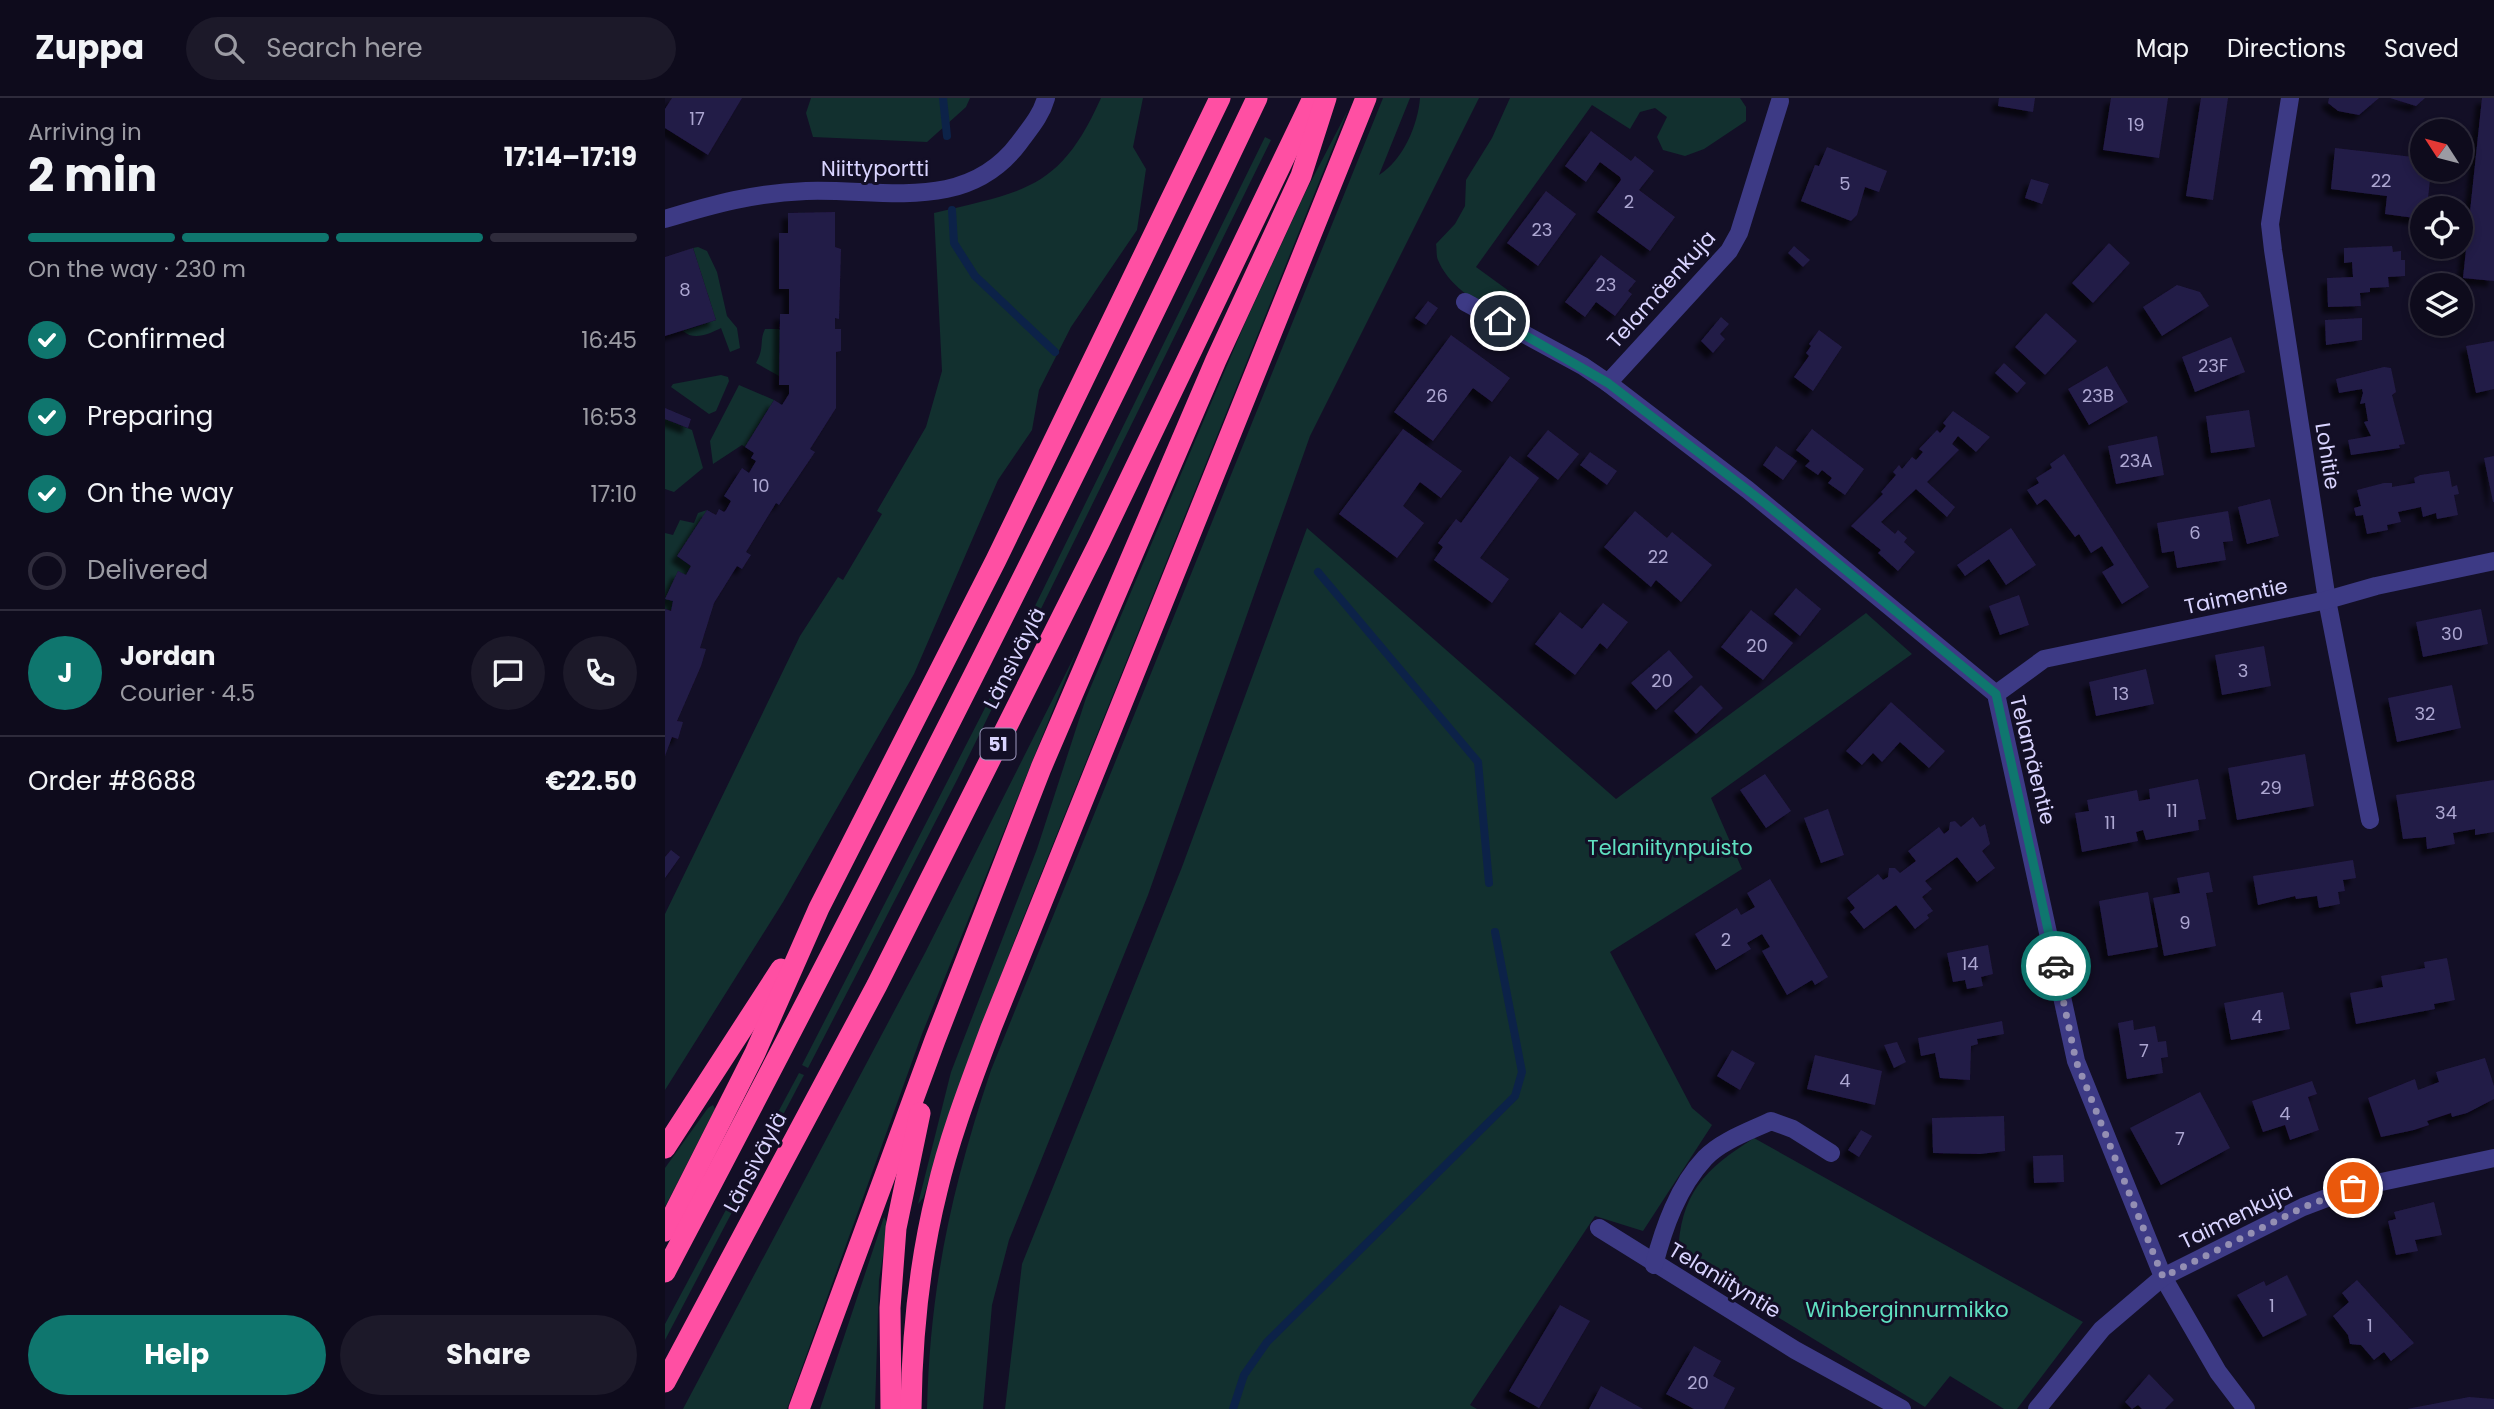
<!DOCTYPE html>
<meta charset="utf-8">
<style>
body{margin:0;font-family:Poppins,sans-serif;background:#1c1929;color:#f1f3f6;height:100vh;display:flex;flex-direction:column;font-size:26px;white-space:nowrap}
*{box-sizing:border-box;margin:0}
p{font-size:23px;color:#9b9ba3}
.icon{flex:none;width:38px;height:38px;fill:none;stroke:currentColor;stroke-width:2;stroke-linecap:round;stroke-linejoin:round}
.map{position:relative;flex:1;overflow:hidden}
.side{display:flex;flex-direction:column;background:#0e0b1c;width:665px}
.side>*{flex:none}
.needle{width:46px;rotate:306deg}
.buttons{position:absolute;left:1745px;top:21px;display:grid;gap:14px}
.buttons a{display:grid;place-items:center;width:63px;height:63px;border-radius:50%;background:#0e0b1c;box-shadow:0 4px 10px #0003,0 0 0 2px #2e2b3b;font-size:35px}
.pin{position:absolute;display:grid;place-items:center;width:60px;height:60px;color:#fff;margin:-30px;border:4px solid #fff;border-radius:50%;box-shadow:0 2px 7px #0007}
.courier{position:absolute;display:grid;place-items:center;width:70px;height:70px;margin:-35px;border:5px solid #0f766e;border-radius:50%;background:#fff;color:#222;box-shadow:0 2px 9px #0007}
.summary em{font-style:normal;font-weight:700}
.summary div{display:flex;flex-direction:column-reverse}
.summary{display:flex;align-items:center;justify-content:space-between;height:119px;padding:0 28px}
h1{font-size:46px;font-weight:700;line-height:52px}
.bar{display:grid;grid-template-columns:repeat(4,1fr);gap:10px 7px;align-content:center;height:84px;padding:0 28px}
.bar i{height:9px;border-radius:5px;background:#2e2b3b}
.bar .active{background:#0f766e}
.bar p{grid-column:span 4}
.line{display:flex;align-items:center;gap:18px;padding:0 28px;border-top:2px solid #2e2b3b}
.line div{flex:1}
.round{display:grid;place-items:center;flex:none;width:74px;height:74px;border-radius:37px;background:#1c1929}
ol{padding:0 28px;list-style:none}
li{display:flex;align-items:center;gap:21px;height:77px}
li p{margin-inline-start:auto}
li .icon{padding:7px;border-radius:50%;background:#0f766e;color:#fff;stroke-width:4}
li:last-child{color:#9b9ba3}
li i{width:38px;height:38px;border:4px solid #2e2b3b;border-radius:50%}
.primary-button{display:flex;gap:14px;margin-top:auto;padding:14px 28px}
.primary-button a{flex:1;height:80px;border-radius:42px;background:#0f766e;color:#fff;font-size:28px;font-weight:700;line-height:80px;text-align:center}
.primary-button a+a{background:#1c1929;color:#f1f3f6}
header{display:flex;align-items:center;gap:42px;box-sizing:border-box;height:98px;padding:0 35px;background:#0e0b1c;border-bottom:2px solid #2e2b3b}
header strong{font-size:33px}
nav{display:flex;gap:38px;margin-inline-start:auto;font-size:24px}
.search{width:490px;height:63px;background:#1c1929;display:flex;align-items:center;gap:18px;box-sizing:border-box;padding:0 24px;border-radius:38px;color:#9b9ba3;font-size:26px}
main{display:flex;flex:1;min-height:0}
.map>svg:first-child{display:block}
.green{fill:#12302f}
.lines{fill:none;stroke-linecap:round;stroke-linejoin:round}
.stream{stroke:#0c2248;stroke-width:8}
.building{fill:#241b47;filter:url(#shadow)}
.minor{stroke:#3d3a85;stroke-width:18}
.highway{stroke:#ff4fa3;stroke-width:21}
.done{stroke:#948fb3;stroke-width:7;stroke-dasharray:0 12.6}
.route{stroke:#0f766e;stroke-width:9}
.labels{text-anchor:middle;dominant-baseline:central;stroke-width:6;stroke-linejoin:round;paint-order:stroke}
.number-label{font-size:18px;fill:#aca6d1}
.shield{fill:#130f26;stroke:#9e99be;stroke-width:2}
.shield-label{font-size:19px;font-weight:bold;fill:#d9d4ff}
.street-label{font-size:21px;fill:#d9d4ff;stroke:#130f26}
.park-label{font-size:21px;fill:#5fe0c0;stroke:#130f26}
</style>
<header>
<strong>Zuppa</strong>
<div class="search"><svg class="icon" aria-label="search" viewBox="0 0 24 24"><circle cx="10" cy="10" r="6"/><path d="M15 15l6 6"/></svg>Search here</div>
<nav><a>Map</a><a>Directions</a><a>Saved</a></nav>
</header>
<main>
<section class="side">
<div class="summary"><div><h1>2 min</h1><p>Arriving in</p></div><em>17:14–17:19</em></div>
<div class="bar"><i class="active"></i><i class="active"></i><i class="active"></i><i></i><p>On the way · 230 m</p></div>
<ol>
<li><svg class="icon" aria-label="check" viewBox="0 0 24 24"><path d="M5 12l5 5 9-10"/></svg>Confirmed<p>16:45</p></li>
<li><svg class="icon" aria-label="check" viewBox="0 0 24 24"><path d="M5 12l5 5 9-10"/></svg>Preparing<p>16:53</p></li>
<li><svg class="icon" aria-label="check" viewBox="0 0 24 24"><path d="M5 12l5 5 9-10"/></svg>On the way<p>17:10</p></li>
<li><i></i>Delivered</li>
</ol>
<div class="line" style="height:126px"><b class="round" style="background:#0f766e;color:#fff">J</b><div><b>Jordan</b><p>Courier · 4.5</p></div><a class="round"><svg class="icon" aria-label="chat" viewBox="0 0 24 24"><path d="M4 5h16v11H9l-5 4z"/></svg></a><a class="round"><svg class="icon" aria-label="phone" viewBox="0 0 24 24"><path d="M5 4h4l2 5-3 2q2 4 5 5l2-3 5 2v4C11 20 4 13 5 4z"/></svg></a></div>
<div class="line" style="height:91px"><div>Order #8688</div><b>€22.50</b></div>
<div class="primary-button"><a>Help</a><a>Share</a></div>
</section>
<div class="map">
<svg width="1829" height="1311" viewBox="0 0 1829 1311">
<defs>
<filter id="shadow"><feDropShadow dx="-6" dy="6" stdDeviation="2" flood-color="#0009"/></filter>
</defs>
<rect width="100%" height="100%" fill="#130f26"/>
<!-- green -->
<g class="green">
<path d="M146,0H305L301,9L262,44L148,39L141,15Z"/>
<path d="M436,0H478L468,49L481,71L472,132L406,229L374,292L367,332L333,382L249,576L118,804L0,992V816L135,538L173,479L178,482L217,416L212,413L261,329L277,273L269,115C360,93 395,92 436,0Z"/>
<path d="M718,0H745L714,77C738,62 753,27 755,0H814L645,338L483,797L344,1142L327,1207L318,1311H262C265,1187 287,1089 326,972Z"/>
<path d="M845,0H1075L1081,9V23L1039,51L1020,58L998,52L992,39L1002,19L990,10L975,14L965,31L927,7L811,169L855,201C830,225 784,190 773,162C771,158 772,151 771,146L790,126L800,108L801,82L827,40Z"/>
<path d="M683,12L353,833L298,978L258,1100L253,1106L286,974L372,751L421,600L580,225L640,95Z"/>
<path d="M600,39L606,42L292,682L143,970L137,967L321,608Z"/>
<path d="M33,149L42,153L52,174L62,218L72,230L75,250L65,254L56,230C44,236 29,243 18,233L51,222L28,150Z"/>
<path d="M100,231H115L114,278L91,265C100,249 94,243 100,231Z"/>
<path d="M56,277L63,279L64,283L51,313L44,316L6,289L8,286Z"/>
<path d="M74,287L109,302L80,349L77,347L48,366L45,343Z"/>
<path d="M0,321L27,332L38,370L9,394L0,391Z"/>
<path d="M42,412L12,458L26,468L21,477L13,473L1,501L8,503L6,513L0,511V435L8,437L15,422L29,425L33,415Z"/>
<path d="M642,430L951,701L1201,515L1247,556L1046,700L1077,771L945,854L1027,1010L1047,1027L978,1133L930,1118L805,1307L812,1311H340L357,1166L517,769Z"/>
<path d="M411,555L257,936L122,1311H18L260,855Z"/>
<path d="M134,975L139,977L0,1242V1226Z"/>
<path d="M48,1007L50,1011L0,1109V1070L43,1010Z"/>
<path d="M1089,1040L1418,1224L1352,1311H1339L1285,1278L1260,1309L1013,1158C1015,1095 1039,1072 1089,1040Z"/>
<path d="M219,1119L223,1126L214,1182L210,1311H155Z"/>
</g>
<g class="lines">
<!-- stream -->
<g class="stream">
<path d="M278,0L282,38"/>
<path d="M287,112L289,145L310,178L390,254"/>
<path d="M653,474L813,664L824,785"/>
<path d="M568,1311L579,1277L602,1244L850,998L857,974L830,834"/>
</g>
</g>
<!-- building -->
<g class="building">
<path d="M7,0H77L43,57L0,30V11Z"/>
<path d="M1334,0H1370L1368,14L1333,8Z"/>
<path d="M1446,0H1503L1494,60L1438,52Z"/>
<path d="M1536,0H1563L1548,102L1521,98Z"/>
<path d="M1664,0H1714L1694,17L1673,13L1663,5Z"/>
<path d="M1725,0H1760L1751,8Z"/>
<path d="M1817,0H1829V183L1798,180Z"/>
<path d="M926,33L966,63L970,58L989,73L974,92L1010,119L985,153L932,114L956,82L955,79L935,64L921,84L900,68Z"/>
<path d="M1162,49L1222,73L1214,94L1200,89L1192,117L1186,123L1136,103L1150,67L1154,68Z"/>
<path d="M1670,50L1757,60V72H1766L1762,110H1757V121L1720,116L1722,98L1666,91Z"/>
<path d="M1366,81L1384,86L1377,106L1360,100Z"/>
<path d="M881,93L911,116L873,168L842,145Z"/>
<path d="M170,114V149L176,151L174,221L170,220V231H176V253L171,254V310L145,351L150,354L114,407L111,405L81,454L86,457L84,460L77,471L72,468L49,505L35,550L41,551L36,568L12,623L18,624L13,641L7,639L0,658V511L6,513L8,503L0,501L13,473L21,477L26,468L12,458L42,412L51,417L54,411L59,414L61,412L66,403L59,398L77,370L84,375L91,363L86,360L89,355L80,349L109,302L117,307L124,296V287H114L115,216H124V191H114V135H123V115Z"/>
<path d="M1444,145L1465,165L1428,205L1407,185Z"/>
<path d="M1129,148L1145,162L1138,169L1123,155Z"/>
<path d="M1727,148L1728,154L1736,153V162H1740V178L1723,179L1724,189L1705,190V194L1695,195L1696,208L1663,209L1662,180L1688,179L1687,164L1679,165V150Z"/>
<path d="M28,150L51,222L0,238V159Z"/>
<path d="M936,157L971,183L963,193L967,196L950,218L931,204L920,219L900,204Z"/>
<path d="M1512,187L1535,194L1544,208L1497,238L1478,209Z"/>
<path d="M763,203L773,210L761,227L750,220Z"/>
<path d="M1381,215L1412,243L1380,277L1350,249Z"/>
<path d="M1056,219L1064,226L1055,236L1060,241L1048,255L1036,243Z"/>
<path d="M1697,220V242L1661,247L1660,222Z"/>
<path d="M1154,232L1177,249L1148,293L1129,279L1144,258L1141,255L1146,248L1144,246Z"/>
<path d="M786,237L845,280L827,304L808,290L768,343L729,314Z"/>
<path d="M1566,239L1580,274L1530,294L1517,259Z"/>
<path d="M1829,243V291L1811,295L1801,248Z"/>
<path d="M1339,265L1361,285L1352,295L1330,275Z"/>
<path d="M1442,268L1463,304L1424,327L1403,291Z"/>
<path d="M1719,269L1726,270L1731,294L1727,297L1740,346L1734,347L1735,350L1686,357L1683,342L1706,338L1699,324L1703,323L1700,305L1695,306L1698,295L1697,291L1674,295L1671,281Z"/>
<path d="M0,310L26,321L23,330L0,321Z"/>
<path d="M1584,312L1590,349L1546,355L1541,318Z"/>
<path d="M1288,313L1325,339L1311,354L1293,338L1287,346L1294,352L1262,384L1290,409L1282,419L1251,391L1216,424L1230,436L1233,432L1242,440L1239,444L1250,454L1233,473L1213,455L1216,452L1186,428L1218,396L1216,394L1231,377L1228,374L1234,367L1237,371L1247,359L1251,362L1258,354L1254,351L1272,332L1275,335L1281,328L1278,325Z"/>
<path d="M738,331L797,373L776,400L755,384L738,408L759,425L732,460L674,416Z"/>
<path d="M1147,331L1199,371L1180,397L1163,385L1167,380L1157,372L1153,377L1140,368L1145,363L1131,352Z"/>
<path d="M883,332L914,356L893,382L862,358Z"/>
<path d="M1492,338L1499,377L1451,386L1443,348Z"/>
<path d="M1111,348L1132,363L1118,382L1098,367Z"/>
<path d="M925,354L952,373L942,387L915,367Z"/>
<path d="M1399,356L1484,489L1457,506L1437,474L1449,467L1437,448L1426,455L1414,436L1410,439L1383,403L1380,401L1372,407L1362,392L1374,385L1371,380L1387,370L1385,366Z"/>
<path d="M845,358L874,380L815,460L844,481L827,505L769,462L778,449L773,445L791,421L796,425Z"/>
<path d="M1829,358V404H1828L1819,360Z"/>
<path d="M1784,373L1787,389L1792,387L1794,396L1789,397L1793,417L1772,421L1771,415L1758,419L1756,409L1733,414L1736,424L1722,427L1723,432L1702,436L1698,417L1691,418L1689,410L1696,408L1692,392L1719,385H1727V389L1750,385L1749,380L1755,377Z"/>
<path d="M1605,401L1614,438L1582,446L1573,409Z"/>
<path d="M970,413L1002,440L1007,434L1047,467L1016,504L991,482L986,489L939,449Z"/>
<path d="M1563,413L1568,443L1558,444L1561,462L1512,470L1509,453L1497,455L1492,425Z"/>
<path d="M1346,430L1371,467L1341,487L1324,461L1300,478L1292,467Z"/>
<path d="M1131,490L1156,511L1135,538L1109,516Z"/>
<path d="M1354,497L1364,527L1335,537L1324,508Z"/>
<path d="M938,505L963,524L942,551L935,545L910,577L870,546L895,514L917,531Z"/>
<path d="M1816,511L1823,546L1758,559L1751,524Z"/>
<path d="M1086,512L1128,545L1098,582L1056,549Z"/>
<path d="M1599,548L1606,588L1557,597L1550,557Z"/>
<path d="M1004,552L1028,579L991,612L966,585Z"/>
<path d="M1481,571L1489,606L1431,618L1424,584Z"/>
<path d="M1036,587L1058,610L1031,636L1009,613Z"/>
<path d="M1787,587L1796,630L1732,644L1723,600Z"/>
<path d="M1226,604L1280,653L1264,670L1235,644L1217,664L1208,655L1197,667L1181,653Z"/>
<path d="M1640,656L1649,708L1572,722L1563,670Z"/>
<path d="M1100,676L1126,713L1101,730L1075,692Z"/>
<path d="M1533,681L1541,721L1533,722L1534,732L1481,742L1478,732L1471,734L1473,743L1417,754L1410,715L1424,713L1422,702L1472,692L1474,703L1485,701L1484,691Z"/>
<path d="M1829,682V734L1810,737V731L1788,735L1790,746L1762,751L1761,739L1738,741L1731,697Z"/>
<path d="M1163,711L1179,757L1156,765L1139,720Z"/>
<path d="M1308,719L1315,729L1320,726L1325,746L1317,753L1330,770L1312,784L1292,759L1260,783L1267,791L1257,799L1268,813L1262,817L1264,820L1250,831L1231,807L1199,831L1185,814L1190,810L1182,800L1213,776L1218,782L1223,779L1224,770H1230L1235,775L1251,763L1243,753L1274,729L1279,736L1284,732L1285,724L1290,723L1296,729Z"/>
<path d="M6,752L15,759L0,780V759Z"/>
<path d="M1688,762L1691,780L1678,782L1680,793L1673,794L1675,806L1654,810L1652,798L1631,801L1630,798L1593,807L1588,778Z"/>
<path d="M1544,774L1548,794L1541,795L1551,848L1499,858L1488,800L1515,795L1512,780Z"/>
<path d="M1105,781L1163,879L1150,887L1147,882L1122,897L1097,853L1105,849L1097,836L1082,845L1086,851L1051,872L1030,836L1072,810L1076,817L1090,809L1082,795Z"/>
<path d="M1483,794L1493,849L1443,858L1434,803Z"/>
<path d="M1323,847L1328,876L1316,879L1318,888L1302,891L1300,882L1288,884L1282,855Z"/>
<path d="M1782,860L1790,902L1769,906L1770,911L1691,926L1685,895L1718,889L1716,878L1760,870L1759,864Z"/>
<path d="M1618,894L1625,931L1566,942L1559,905Z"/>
<path d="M1468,922L1469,932L1490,928L1493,944L1501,943L1503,959L1496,960L1498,975L1462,981L1453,925Z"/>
<path d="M1337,923L1339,936L1312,941L1313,946L1306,948L1305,982L1275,980L1270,955L1256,958L1253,940Z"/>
<path d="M1232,944L1241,964L1229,970L1219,947Z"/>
<path d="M1067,952L1090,965L1075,992L1052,978Z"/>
<path d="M1150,957L1217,973L1210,1007L1142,991Z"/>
<path d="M1820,960L1829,988V1001L1802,1015L1787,1019L1786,1015L1762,1023L1764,1027L1749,1032L1716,1039L1703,1000L1750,981L1753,992L1774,984L1771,974Z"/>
<path d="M1647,983L1652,996L1643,999L1654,1032L1625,1042L1620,1027L1598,1034L1587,1003Z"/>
<path d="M1535,994L1565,1050L1496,1087L1465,1030Z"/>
<path d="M1339,1018L1340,1053L1315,1056L1268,1055L1267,1020Z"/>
<path d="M1196,1032L1207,1038L1194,1059L1183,1052Z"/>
<path d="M1398,1057L1399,1084L1369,1085L1368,1058Z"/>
<path d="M1769,1104L1777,1137L1750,1142L1753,1153L1731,1157L1723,1123L1731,1121L1729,1114Z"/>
<path d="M1622,1177L1642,1217L1598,1239L1572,1197L1599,1183L1601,1188Z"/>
<path d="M1692,1182L1749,1245L1726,1263L1719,1254L1709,1262L1696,1247L1685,1246L1683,1237L1668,1218L1684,1204L1677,1195Z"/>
<path d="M895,1207L925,1223L874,1310L844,1293Z"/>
<path d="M1029,1248L1056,1263L1048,1278L1070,1290L1059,1311H1029L1001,1296Z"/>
<path d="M1484,1276L1509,1302L1500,1311H1477L1473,1307L1467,1311L1460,1304Z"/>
<path d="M936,1288L978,1311H924Z"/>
<path d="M1804,1299L1829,1301V1311H1742Z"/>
</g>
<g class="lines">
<!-- minor -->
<g class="minor">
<path d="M1625,0L1605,126L1608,152L1662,502L1705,722"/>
<path d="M0,121C49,106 89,95 141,93C217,90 301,116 354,45C365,30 376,18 381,0"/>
<path d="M800,204L918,268L943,285L1083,392L1331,596L1411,963L1498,1179L1553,1274L1581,1311"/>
<path d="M943,285L1064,153L1074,135L1115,3"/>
<path d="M1331,596L1379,561L1662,502L1711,488L1829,463"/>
<path d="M934,1130L1130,1252L1237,1311"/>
<path d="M989,1167C999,1129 1013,1089 1040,1060C1056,1043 1085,1033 1106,1023L1128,1031L1166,1055"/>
<path d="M1372,1311L1437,1231L1498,1179L1638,1109L1688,1090L1829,1060"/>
</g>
<!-- highway -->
<g class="highway">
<path d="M0,1050L116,871"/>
<path d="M0,1133L90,955L154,810L331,462L555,0"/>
<path d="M0,1174C205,786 404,396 592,0"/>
<path d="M0,1284L212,887L434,445L648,0"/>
<path d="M134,1311L270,942L376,670L551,262L636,78L661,0"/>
<path d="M226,1311L225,1210L231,1130L255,1015"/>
<path d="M246,1311C247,1238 254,1165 272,1093C285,1037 306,984 326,930L701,0"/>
</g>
</g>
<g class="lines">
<!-- done -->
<path class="done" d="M1391,868L1411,963L1498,1179L1639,1109L1688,1090"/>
<!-- route -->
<path class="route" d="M835,223L943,285L1102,407L1331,596L1391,868"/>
</g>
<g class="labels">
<!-- number labels -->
<g class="number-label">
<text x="32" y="20">17</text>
<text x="1471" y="26">19</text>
<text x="1716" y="82">22</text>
<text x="1180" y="85">5</text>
<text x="964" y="103">2</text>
<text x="877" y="131">23</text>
<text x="941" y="186">23</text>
<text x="20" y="191">8</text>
<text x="1548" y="267">23F</text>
<text x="772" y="297">26</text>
<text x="1433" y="297">23B</text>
<text x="1471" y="362">23A</text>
<text x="96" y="387">10</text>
<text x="1530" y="434">6</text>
<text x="993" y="458">22</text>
<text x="1787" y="535">30</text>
<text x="1092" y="547">20</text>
<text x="1578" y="572">3</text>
<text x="997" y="582">20</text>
<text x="1456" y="595">13</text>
<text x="1760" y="615">32</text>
<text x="1606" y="689">29</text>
<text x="1507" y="712">11</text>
<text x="1781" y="714">34</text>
<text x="1445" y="724">11</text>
<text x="1520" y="824">9</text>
<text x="1061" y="841">2</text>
<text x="1305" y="865">14</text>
<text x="1592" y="918">4</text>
<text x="1479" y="952">7</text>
<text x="1180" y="982">4</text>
<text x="1620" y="1015">4</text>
<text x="1515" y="1040">7</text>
<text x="1607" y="1207">1</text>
<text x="1705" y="1227">1</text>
<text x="1033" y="1284">20</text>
</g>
<!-- shield labels -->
<rect class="shield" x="315.5" y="630.5" width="35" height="31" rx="5"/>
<g class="shield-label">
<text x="333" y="646">51</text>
</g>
<!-- street labels -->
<g class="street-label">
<text x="210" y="70">Niittyportti</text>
<text transform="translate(996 191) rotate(-48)">Telamäenkuja</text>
<text transform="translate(1663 358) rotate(81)">Lohitie</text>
<text transform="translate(1571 498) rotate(-12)">Taimentie</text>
<text transform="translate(349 560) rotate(-63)">Länsiväylä</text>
<text transform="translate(1368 662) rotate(76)">Telamäentie</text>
<text transform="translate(90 1064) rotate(-62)">Länsiväylä</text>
<text transform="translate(1571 1118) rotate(-26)">Taimenkuja</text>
<text transform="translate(1060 1182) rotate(31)">Telaniityntie</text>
</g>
<!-- park labels -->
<g class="park-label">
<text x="1005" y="749">Telaniitynpuisto</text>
<text x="1242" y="1211">Winberginnurmikko</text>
</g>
</g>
</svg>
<div class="buttons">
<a><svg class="needle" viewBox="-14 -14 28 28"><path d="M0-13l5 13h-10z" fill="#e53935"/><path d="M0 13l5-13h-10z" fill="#9b9ba3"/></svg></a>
<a><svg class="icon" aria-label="locate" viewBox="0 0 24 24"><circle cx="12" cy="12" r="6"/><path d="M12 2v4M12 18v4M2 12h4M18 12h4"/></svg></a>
<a><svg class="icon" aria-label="layers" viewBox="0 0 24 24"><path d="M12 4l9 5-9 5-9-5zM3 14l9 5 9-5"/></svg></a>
</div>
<div class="pin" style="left:1688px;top:1090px;background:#ea580c"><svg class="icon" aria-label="bag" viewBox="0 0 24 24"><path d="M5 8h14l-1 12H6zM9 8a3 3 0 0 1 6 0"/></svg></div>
<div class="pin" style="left:835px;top:223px;background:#1f2937"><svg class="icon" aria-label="home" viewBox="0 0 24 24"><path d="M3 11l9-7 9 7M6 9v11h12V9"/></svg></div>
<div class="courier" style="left:1391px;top:868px"><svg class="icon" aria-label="car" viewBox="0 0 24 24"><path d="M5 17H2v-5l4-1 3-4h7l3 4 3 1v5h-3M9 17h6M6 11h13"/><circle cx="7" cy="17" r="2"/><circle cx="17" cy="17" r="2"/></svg></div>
</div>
</main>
